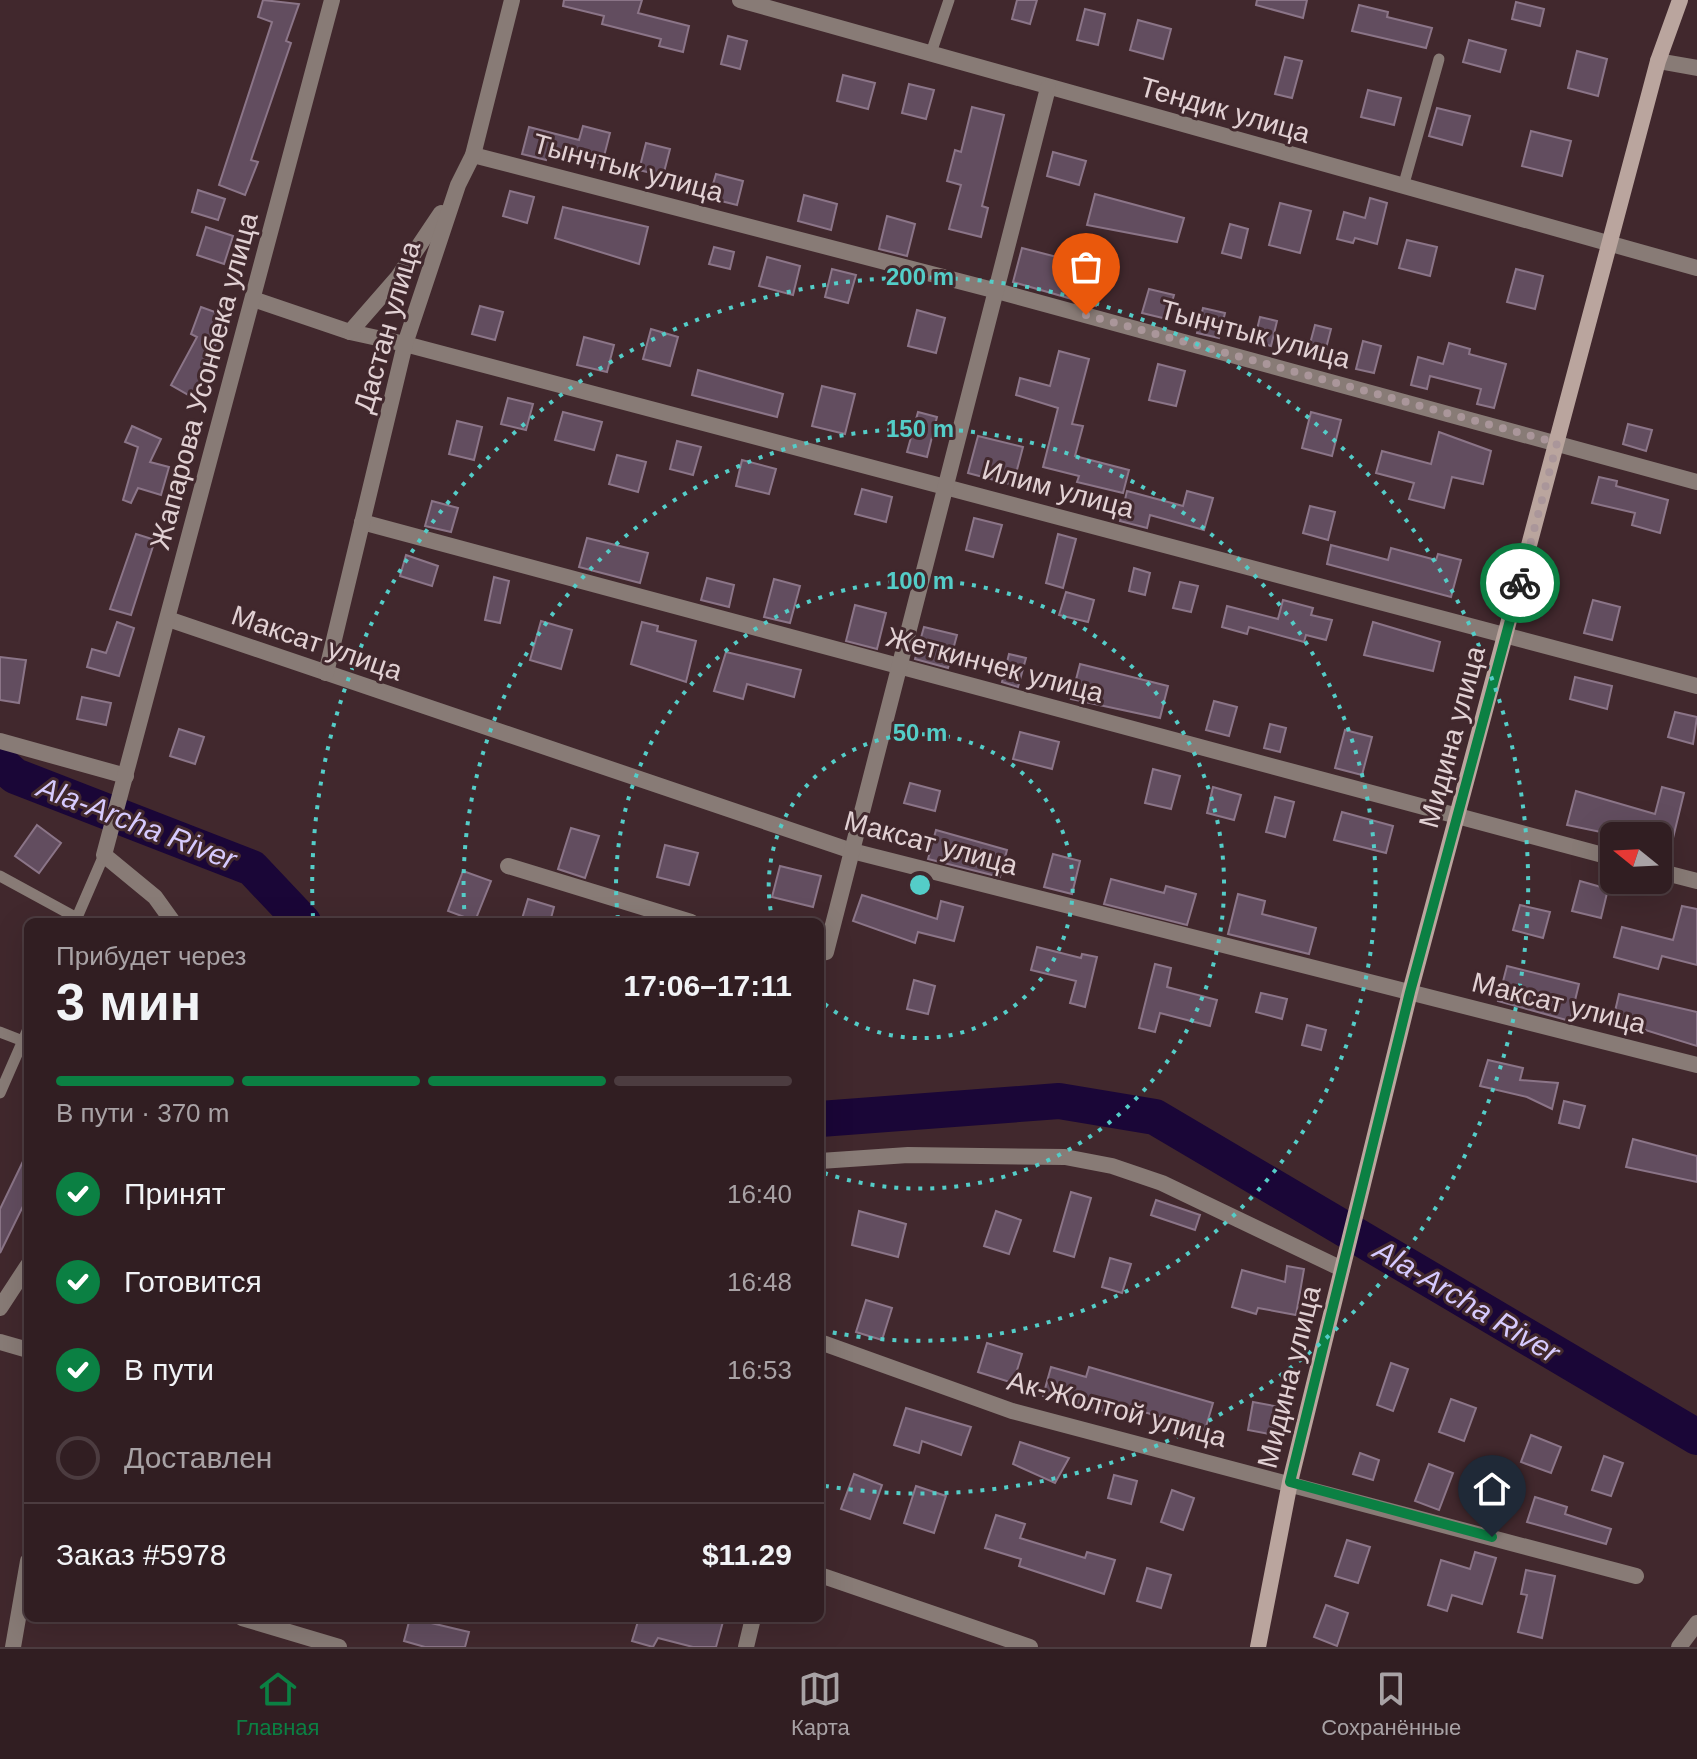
<!DOCTYPE html>
<html lang="ru">
<meta charset="utf-8">
<style>
body{margin:0;font-family:Arial,sans-serif;background:#3d2b2f;color:#f1f3f6;height:100vh;display:flex;flex-direction:column;font-size:30px;white-space:nowrap}
*{box-sizing:border-box;margin:0}
p{font-size:26px;color:#a8a2a5}
.icon{flex:none;width:44px;height:44px;fill:none;stroke:currentColor;stroke-width:2;stroke-linecap:round;stroke-linejoin:round}
.map{position:relative;flex:1;overflow:hidden}
.details{position:absolute;left:24px;top:918px;width:800px;height:704px;display:flex;flex-direction:column;background:#311e22;border-radius:12px;box-shadow:0 8px 32px #0002,0 0 0 2px #4c3c40}
.details>*{flex:none}
.needle{width:52px;rotate:288deg}
.controls{position:absolute;left:1600px;top:822px;display:grid;gap:16px}
.controls a{display:grid;place-items:center;width:72px;height:72px;border-radius:12px;background:#311e22;box-shadow:0 8px 32px #0002,0 0 0 2px #4c3c40;font-size:40px}
.pin{position:absolute;display:grid;place-items:center;width:68px;height:68px;color:#fff;margin:-82px -34px;border-radius:50% 50% 50% 0;rotate:-45deg;box-shadow:0 0 8px #0007}
.pin .icon{rotate:45deg}
.courier{position:absolute;display:grid;place-items:center;width:80px;height:80px;margin:-40px;border:6px solid #0b8043;border-radius:50%;background:#fff;color:#222;box-shadow:0 2px 10px #0007}
.overview em{font-style:normal;font-weight:600}
.overview div{display:flex;flex-direction:column-reverse}
.overview{display:flex;align-items:center;justify-content:space-between;height:136px;padding:0 32px}
h1{font-size:52px;font-weight:600;line-height:60px}
.bar{display:grid;grid-template-columns:repeat(4,1fr);gap:12px 8px;align-content:center;height:96px;padding:0 32px}
.bar i{height:10px;border-radius:6px;background:#4c3c40}
.bar .selected{background:#0b8043}
.bar p{grid-column:span 4}
.line{display:flex;align-items:center;gap:20px;padding:0 32px;border-top:2px solid #4c3c40}
.line div{flex:1}
ol{padding:0 32px;list-style:none}
li{display:flex;align-items:center;gap:24px;height:88px}
li p{margin-inline-start:auto}
li .icon{padding:8px;border-radius:50%;background:#0b8043;color:#fff;stroke-width:4}
li:last-child{color:#a8a2a5}
li i{width:44px;height:44px;border:4px solid #4c3c40;border-radius:50%}
.tabs{display:flex;justify-content:space-around;align-items:center;height:112px;border-top:2px solid #4c3c40;background:#311e22;font-size:22px;color:#a8a2a5}
.tabs a{display:grid;justify-items:center;gap:4px}
.tabs .selected{color:#0b8043}
.map>svg:first-child{display:block}
.lines{fill:none;stroke-linecap:round;stroke-linejoin:round}
.river{stroke:#1a0637;stroke-width:36}
.building{fill:#624d5f;stroke:#8b7588;stroke-width:2}
.lane{stroke:#887b76;stroke-width:11}
.street{stroke:#887b76;stroke-width:16}
.secondary{stroke:#baa59e;stroke-width:16}
.done{stroke:#aa969a;stroke-width:8;stroke-dasharray:0 14.4}
.route{stroke:#0b8043;stroke-width:10}
.ring{fill:none;stroke:#54cdc8;stroke-width:4;stroke-dasharray:4 8}
.labels{text-anchor:middle;dominant-baseline:central;stroke-width:6;stroke-linejoin:round;paint-order:stroke}
.street-label{font-size:28px;fill:#e2d1d4;stroke:#41282d}
.water-label{font-size:30px;font-style:italic;fill:#d6cafe;stroke:#41282d}
.centre{fill:#54cdc8;stroke:#41282d;stroke-width:4}
.ring-label{font-size:24px;text-anchor:middle;font-weight:bold;fill:#54cdc8;stroke:#41282d;stroke-width:6;stroke-linejoin:round;paint-order:stroke}
</style>
<div class="map">
<svg width="1697" height="1647" viewBox="0 0 1697 1647">
<rect width="100%" height="100%" fill="#41282d"/>
<g class="lines">
<!-- river -->
<g class="river">
<path d="M0,763L15,776L252,868L303,922"/>
<path d="M820,1119L1059,1101L1155,1117L1697,1437"/>
</g>
</g>
<!-- building -->
<g class="building">
<path d="M263,0L299,4L286,41L291,43L251,160L258,162L245,195L219,185L272,22L258,17Z"/>
<path d="M564,0H642L638,13L689,26L683,52L659,46L661,39L602,24L604,16L563,6Z"/>
<path d="M1017,0H1037L1030,24L1012,19Z"/>
<path d="M1257,0H1307L1303,18L1256,5Z"/>
<path d="M1516,2L1544,9L1540,26L1512,19Z"/>
<path d="M1359,5L1388,12L1387,17L1432,28L1426,48L1352,31Z"/>
<path d="M1085,9L1105,14L1098,45L1077,40Z"/>
<path d="M1138,20L1171,29L1163,59L1130,50Z"/>
<path d="M728,36L747,41L740,69L721,64Z"/>
<path d="M1469,40L1506,50L1500,72L1463,62Z"/>
<path d="M1577,51L1607,59L1598,96L1568,88Z"/>
<path d="M1285,57L1302,61L1292,98L1275,94Z"/>
<path d="M843,75L875,83L868,109L837,101Z"/>
<path d="M909,84L934,90L926,119L902,113Z"/>
<path d="M1368,90L1401,98L1394,125L1361,117Z"/>
<path d="M972,107L1004,115L982,206L988,208L981,237L949,229L961,185L947,181L955,150L961,152Z"/>
<path d="M1437,108L1470,116L1462,145L1429,136Z"/>
<path d="M583,126L610,133L602,164L548,150L546,160L522,154L529,127L579,140Z"/>
<path d="M1531,131L1571,141L1562,176L1522,166Z"/>
<path d="M646,143L670,149L663,176L639,170Z"/>
<path d="M1053,152L1086,161L1079,185L1047,176Z"/>
<path d="M716,174L743,181L737,205L709,198Z"/>
<path d="M198,190L225,199L218,220L192,212Z"/>
<path d="M510,191L534,197L527,223L503,216Z"/>
<path d="M1095,194L1184,218L1177,242L1087,225Z"/>
<path d="M804,195L837,204L831,230L798,221Z"/>
<path d="M1370,198L1387,203L1377,244L1355,238L1353,243L1337,239L1344,212L1365,218Z"/>
<path d="M1280,203L1311,211L1300,253L1269,245Z"/>
<path d="M563,207L648,227L639,264L555,238Z"/>
<path d="M887,216L915,224L907,256L879,249Z"/>
<path d="M1230,224L1248,229L1241,258L1222,253Z"/>
<path d="M206,227L233,236L224,264L197,255Z"/>
<path d="M1407,240L1437,247L1430,276L1399,268Z"/>
<path d="M714,247L734,252L730,269L709,264Z"/>
<path d="M1022,248L1057,257L1055,265L1103,278L1096,306L1013,282Z"/>
<path d="M767,257L800,266L793,295L759,286Z"/>
<path d="M832,269L856,275L848,303L825,297Z"/>
<path d="M1516,269L1543,276L1535,309L1507,302Z"/>
<path d="M1149,289L1174,295L1167,319L1142,313Z"/>
<path d="M480,306L503,312L495,340L472,334Z"/>
<path d="M201,307L226,316L207,368L192,397L171,385L197,337L191,334Z"/>
<path d="M1203,308L1225,313L1219,338L1197,333Z"/>
<path d="M917,310L945,318L936,353L908,346Z"/>
<path d="M1260,317L1277,321L1271,346L1254,342Z"/>
<path d="M1315,325L1331,329L1323,360L1307,355Z"/>
<path d="M651,329L678,337L670,366L643,359Z"/>
<path d="M584,337L614,345L607,372L577,365Z"/>
<path d="M1363,341L1381,346L1374,373L1356,369Z"/>
<path d="M1449,343L1470,349L1469,354L1506,364L1494,408L1477,404L1481,389L1430,376L1427,389L1411,385L1418,357L1443,364Z"/>
<path d="M1059,351L1089,359L1072,424L1083,426L1075,456L1129,470L1123,493L1077,482L1079,476L1043,467L1058,408L1016,395L1020,378L1050,386Z"/>
<path d="M1158,364L1185,371L1176,406L1149,400Z"/>
<path d="M698,370L783,394L777,417L692,395Z"/>
<path d="M822,386L855,394L845,434L812,426Z"/>
<path d="M508,398L533,404L526,430L501,424Z"/>
<path d="M563,412L602,422L594,450L555,440Z"/>
<path d="M918,412L937,417L927,457L907,452Z"/>
<path d="M1311,412L1341,420L1332,456L1302,448Z"/>
<path d="M457,421L482,427L474,460L449,454Z"/>
<path d="M1628,424L1652,430L1646,451L1623,444Z"/>
<path d="M132,426L161,439L150,462L169,467L161,495L138,488L131,503L123,500L138,447L125,442Z"/>
<path d="M1439,432L1491,451L1483,484L1452,477L1444,508L1409,499L1414,483L1376,473L1382,451L1431,464Z"/>
<path d="M978,436L1023,447L1013,485L968,473Z"/>
<path d="M677,441L701,447L693,475L670,469Z"/>
<path d="M617,455L646,462L638,492L609,484Z"/>
<path d="M742,460L776,469L769,494L736,486Z"/>
<path d="M1599,477L1617,481L1616,486L1668,500L1660,533L1632,525L1635,513L1592,503Z"/>
<path d="M862,489L892,497L886,522L855,514Z"/>
<path d="M1127,491L1183,506L1187,491L1213,498L1204,530L1150,515L1147,528L1120,521Z"/>
<path d="M432,501L458,508L451,532L425,526Z"/>
<path d="M1310,506L1335,512L1328,540L1303,533Z"/>
<path d="M974,518L1002,525L993,557L966,550Z"/>
<path d="M136,534L155,540L131,615L110,609Z"/>
<path d="M1058,534L1076,539L1063,588L1046,583Z"/>
<path d="M587,538L648,553L640,583L579,567Z"/>
<path d="M1331,545L1388,560L1391,548L1436,560L1438,554L1461,560L1451,597L1327,564Z"/>
<path d="M406,555L438,566L432,586L400,576Z"/>
<path d="M1134,568L1150,573L1145,595L1129,591Z"/>
<path d="M494,577L509,581L500,623L485,620Z"/>
<path d="M707,578L734,585L729,607L701,600Z"/>
<path d="M774,579L800,586L790,623L764,617Z"/>
<path d="M1180,582L1198,586L1191,612L1173,608Z"/>
<path d="M1066,592L1094,600L1088,622L1059,615Z"/>
<path d="M1283,600L1313,608L1311,615L1332,620L1326,640L1306,635L1304,642L1249,627L1247,634L1222,627L1227,606L1278,619Z"/>
<path d="M1593,600L1620,607L1612,640L1584,633Z"/>
<path d="M855,605L886,613L877,649L846,641Z"/>
<path d="M541,621L572,630L561,669L530,660Z"/>
<path d="M117,622L134,628L119,676L87,667L92,649L106,653Z"/>
<path d="M642,622L658,626L657,631L696,641L686,682L631,664Z"/>
<path d="M1373,622L1440,642L1433,671L1364,655Z"/>
<path d="M924,627L957,635L948,668L915,659Z"/>
<path d="M726,652L801,670L794,697L747,684L743,699L714,691Z"/>
<path d="M1009,654L1026,658L1018,687L1002,682Z"/>
<path d="M0,657L26,660L19,703L0,700Z"/>
<path d="M1080,664L1168,686L1160,718L1071,699Z"/>
<path d="M1575,677L1612,686L1607,709L1570,699Z"/>
<path d="M82,697L111,703L106,725L77,719Z"/>
<path d="M1214,701L1237,707L1229,736L1206,730Z"/>
<path d="M1675,712L1697,717L1693,744L1668,737Z"/>
<path d="M1270,724L1286,728L1280,752L1264,748Z"/>
<path d="M179,729L204,737L195,764L170,756Z"/>
<path d="M1345,730L1372,737L1362,775L1335,768Z"/>
<path d="M1020,732L1059,742L1052,769L1013,759Z"/>
<path d="M1153,769L1180,776L1171,809L1145,803Z"/>
<path d="M910,783L940,791L935,811L904,803Z"/>
<path d="M1213,787L1241,795L1234,820L1207,813Z"/>
<path d="M1662,787L1684,793L1673,838L1630,827L1628,836H1620L1567,825L1576,791L1655,814Z"/>
<path d="M1275,797L1294,802L1285,837L1266,832Z"/>
<path d="M1342,812L1393,826L1386,853L1334,840Z"/>
<path d="M37,825L61,843L39,873L15,856Z"/>
<path d="M571,828L599,836L585,878L558,869Z"/>
<path d="M936,830L1007,850L1000,877L928,859Z"/>
<path d="M665,845L698,853L689,885L657,877Z"/>
<path d="M1053,854L1080,861L1072,894L1044,887Z"/>
<path d="M780,866L821,876L813,907L772,897Z"/>
<path d="M463,871L491,881L475,921L448,911Z"/>
<path d="M1111,879L1164,893L1166,886L1196,894L1187,925L1104,904Z"/>
<path d="M1580,881L1608,889L1601,918L1572,911Z"/>
<path d="M1238,894L1265,901L1262,914L1316,928L1309,954L1228,934Z"/>
<path d="M862,895L937,919L941,901L963,907L954,941L918,932L915,943L853,921Z"/>
<path d="M528,899L554,907L550,922H521Z"/>
<path d="M1520,905L1550,912L1543,938L1513,930Z"/>
<path d="M1682,906L1697,909V965L1662,956L1658,969L1614,957L1622,927L1673,940Z"/>
<path d="M1037,947L1081,958L1082,954L1097,957L1085,1007L1070,1003L1076,981L1031,970Z"/>
<path d="M1155,964L1171,968L1167,987L1217,1000L1210,1026L1160,1013L1155,1032L1139,1028Z"/>
<path d="M1507,966L1579,984L1570,1021L1498,1001Z"/>
<path d="M914,980L935,986L928,1014L907,1009Z"/>
<path d="M1261,993L1287,999L1282,1019L1256,1012Z"/>
<path d="M1619,994L1697,1012V1046L1613,1020Z"/>
<path d="M1307,1025L1326,1030L1321,1050L1302,1045Z"/>
<path d="M1488,1060L1523,1068L1520,1080L1558,1083L1552,1109L1527,1097L1480,1086Z"/>
<path d="M1564,1101L1585,1106L1579,1128L1559,1123Z"/>
<path d="M1633,1139L1697,1156V1182L1626,1167Z"/>
<path d="M28,1151V1196L0,1253V1209Z"/>
<path d="M1071,1192L1091,1198L1074,1257L1054,1251Z"/>
<path d="M1156,1200L1200,1215L1195,1230L1151,1215Z"/>
<path d="M859,1211L906,1224L898,1257L852,1245Z"/>
<path d="M996,1211L1021,1220L1009,1254L984,1246Z"/>
<path d="M1110,1258L1131,1264L1122,1293L1102,1287Z"/>
<path d="M1287,1266L1304,1269L1296,1315L1258,1308L1256,1314L1232,1307L1242,1270L1285,1282Z"/>
<path d="M866,1300L892,1308L882,1340L856,1332Z"/>
<path d="M987,1343L1022,1354L1013,1383L978,1372Z"/>
<path d="M1391,1363L1408,1369L1393,1411L1377,1405Z"/>
<path d="M1051,1367L1086,1377L1089,1367L1213,1403L1205,1430L1110,1402L1108,1412L1043,1396Z"/>
<path d="M1451,1399L1476,1408L1464,1441L1439,1432Z"/>
<path d="M1253,1402L1280,1407L1275,1435L1248,1430Z"/>
<path d="M906,1408L971,1427L961,1455L922,1441L919,1453L894,1445Z"/>
<path d="M1531,1435L1561,1447L1551,1473L1521,1462Z"/>
<path d="M1020,1442L1069,1458L1055,1483L1013,1464Z"/>
<path d="M1360,1453L1379,1460L1373,1480L1353,1474Z"/>
<path d="M1604,1456L1623,1463L1611,1496L1592,1490Z"/>
<path d="M1429,1464L1453,1473L1439,1510L1415,1501Z"/>
<path d="M854,1474L882,1485L870,1519L841,1509Z"/>
<path d="M1114,1475L1137,1481L1131,1504L1108,1498Z"/>
<path d="M916,1486L946,1496L934,1533L904,1523Z"/>
<path d="M1172,1490L1194,1498L1183,1530L1161,1522Z"/>
<path d="M1535,1497L1567,1507L1565,1514L1611,1529L1606,1544L1527,1522Z"/>
<path d="M996,1515L1025,1524L1020,1538L1085,1558L1087,1552L1115,1560L1104,1594L1019,1566L1021,1559L985,1548Z"/>
<path d="M1347,1540L1370,1547L1358,1583L1335,1576Z"/>
<path d="M1475,1552L1496,1558L1482,1604L1452,1595L1447,1611L1428,1605L1441,1560L1470,1569Z"/>
<path d="M1147,1568L1171,1575L1161,1608L1137,1601Z"/>
<path d="M1526,1570L1555,1576L1542,1638L1518,1632L1527,1595L1521,1594Z"/>
<path d="M1326,1605L1348,1613L1337,1646L1314,1637Z"/>
<path d="M410,1618L469,1632L465,1647H425L404,1641Z"/>
<path d="M639,1618H724L716,1647H693L658,1638L653,1647L632,1641Z"/>
</g>
<g class="lines">
<!-- lane -->
<g class="lane">
<path d="M931,53L949,0"/>
<path d="M1403,187L1439,59"/>
<path d="M0,876L77,918"/>
<path d="M75,922L104,855"/>
<path d="M0,1032L23,1041"/>
<path d="M0,1093L28,1029"/>
</g>
<!-- street -->
<g class="street">
<path d="M740,0L1697,268"/>
<path d="M1658,61L1697,68"/>
<path d="M473,155L997,291L1697,482"/>
<path d="M253,299L350,332L405,344L1697,686"/>
<path d="M350,332L398,277L441,213"/>
<path d="M362,522L1614,858"/>
<path d="M168,619L852,851L1697,1065"/>
<path d="M326,673L405,344L458,185L473,155L512,0"/>
<path d="M0,741L126,776"/>
<path d="M508,866L691,922"/>
<path d="M1658,871L1697,881"/>
<path d="M173,922L155,897L104,855L332,0"/>
<path d="M820,953L826,952L1048,88"/>
<path d="M820,1161L908,1155L1065,1157L1112,1166L1162,1183L1342,1269"/>
<path d="M0,1308L28,1265"/>
<path d="M0,1342L28,1350"/>
<path d="M820,1342L1012,1411L1636,1576"/>
<path d="M820,1575L1030,1647"/>
<path d="M242,1618L339,1647"/>
<path d="M13,1647L28,1561"/>
<path d="M746,1647L753,1618"/>
<path d="M1679,1647L1697,1623"/>
</g>
<!-- secondary -->
<path class="secondary" d="M1258,1647L1290,1482L1410,992L1658,61L1680,0"/>
</g>
<g class="lines">
<!-- done -->
<path class="done" d="M1086,315L1557,443L1520,583"/>
<!-- route -->
<path class="route" d="M1492,1537L1290,1482L1410,992L1520,583"/>
</g>
<!-- distance rings -->
<g class="ring">
<path d="M773 922A152 152 0 1 1 820 1000"/>
<path d="M618 919A304 304 0 1 1 821 1172"/>
<path d="M465 921A456 456 0 1 1 821 1330"/>
<path d="M313 917A608 608 0 1 1 825 1486"/>
</g>
<g class="labels">
<!-- street labels -->
<g class="street-label">
<text transform="translate(1225 110) rotate(16)">Тендик улица</text>
<text transform="translate(628 168) rotate(15)">Тынчтык улица</text>
<text transform="translate(387 327) rotate(-74)">Дастан улица</text>
<text transform="translate(1255 334) rotate(15)">Тынчтык улица</text>
<text transform="translate(204 381) rotate(-75)">Жапарова Усонбека улица</text>
<text transform="translate(1058 489) rotate(15)">Илим улица</text>
<text transform="translate(317 643) rotate(19)">Максат улица</text>
<text transform="translate(995 665) rotate(15)">Жеткинчек улица</text>
<text transform="translate(1452 737) rotate(-75)">Мидина улица</text>
<text transform="translate(931 843) rotate(15)">Максат улица</text>
<text transform="translate(1559 1003) rotate(14)">Максат улица</text>
<text transform="translate(1289 1377) rotate(-76)">Мидина улица</text>
<text transform="translate(1117 1409) rotate(15)">Ак-Жолтой улица</text>
</g>
<!-- water labels -->
<g class="water-label">
<text transform="translate(137 823) rotate(21)">Ala-Archa River</text>
<text transform="translate(1467 1301) rotate(31)">Ala-Archa River</text>
</g>
</g>
<circle cx="920" cy="885" r="12" class="centre"/>
<g class="ring-label">
<text x="920" y="285">200 m</text>
<text x="920" y="437">150 m</text>
<text x="920" y="589">100 m</text>
<text x="920" y="741">50 m</text>
</g>
</svg>
<div class="controls">
<a><svg class="needle" viewBox="-14 -14 28 28"><path d="M0-13l5 13h-10z" fill="#e53935"/><path d="M0 13l5-13h-10z" fill="#a8a2a5"/></svg></a>
</div>
<div class="pin" style="left:1086px;top:315px;background:#ea580c"><svg class="icon" aria-label="bag" viewBox="0 0 24 24"><path d="M5 8h14l-1 12H6zM9 8a3 3 0 0 1 6 0"/></svg></div>
<div class="pin" style="left:1492px;top:1537px;background:#1f2937"><svg class="icon" aria-label="home" viewBox="0 0 24 24"><path d="M3 11l9-7 9 7M6 9v11h12V9"/></svg></div>
<div class="courier" style="left:1520px;top:583px"><svg class="icon" aria-label="bike" viewBox="0 0 24 24"><circle cx="6" cy="16" r="4"/><circle cx="18" cy="16" r="4"/><path d="M6 16l4-8h5l3 8M10 8l3 8H6M13 5h3"/></svg></div>
<section class="details">
<div class="overview"><div><h1>3 мин</h1><p>Прибудет через</p></div><em>17:06–17:11</em></div>
<div class="bar"><i class="selected"></i><i class="selected"></i><i class="selected"></i><i></i><p>В пути · 370 m</p></div>
<ol>
<li><svg class="icon" aria-label="check" viewBox="0 0 24 24"><path d="M5 12l5 5 9-10"/></svg>Принят<p>16:40</p></li>
<li><svg class="icon" aria-label="check" viewBox="0 0 24 24"><path d="M5 12l5 5 9-10"/></svg>Готовится<p>16:48</p></li>
<li><svg class="icon" aria-label="check" viewBox="0 0 24 24"><path d="M5 12l5 5 9-10"/></svg>В пути<p>16:53</p></li>
<li><i></i>Доставлен</li>
</ol>
<div class="line" style="height:104px"><div>Заказ #5978</div><b>$11.29</b></div>
</section>
</div>
<nav class="tabs">
<a class="selected"><svg class="icon" aria-label="home" viewBox="0 0 24 24"><path d="M3 11l9-7 9 7M6 9v11h12V9"/></svg>Главная</a>
<a><svg class="icon" aria-label="map" viewBox="0 0 24 24"><path d="M3 6l6-2 6 2 6-2v14l-6 2-6-2-6 2zM9 4v14M15 6v14"/></svg>Карта</a>
<a><svg class="icon" aria-label="saved" viewBox="0 0 24 24"><path d="M7 4h10v16l-5-4-5 4z"/></svg>Сохранённые</a>
</nav>
